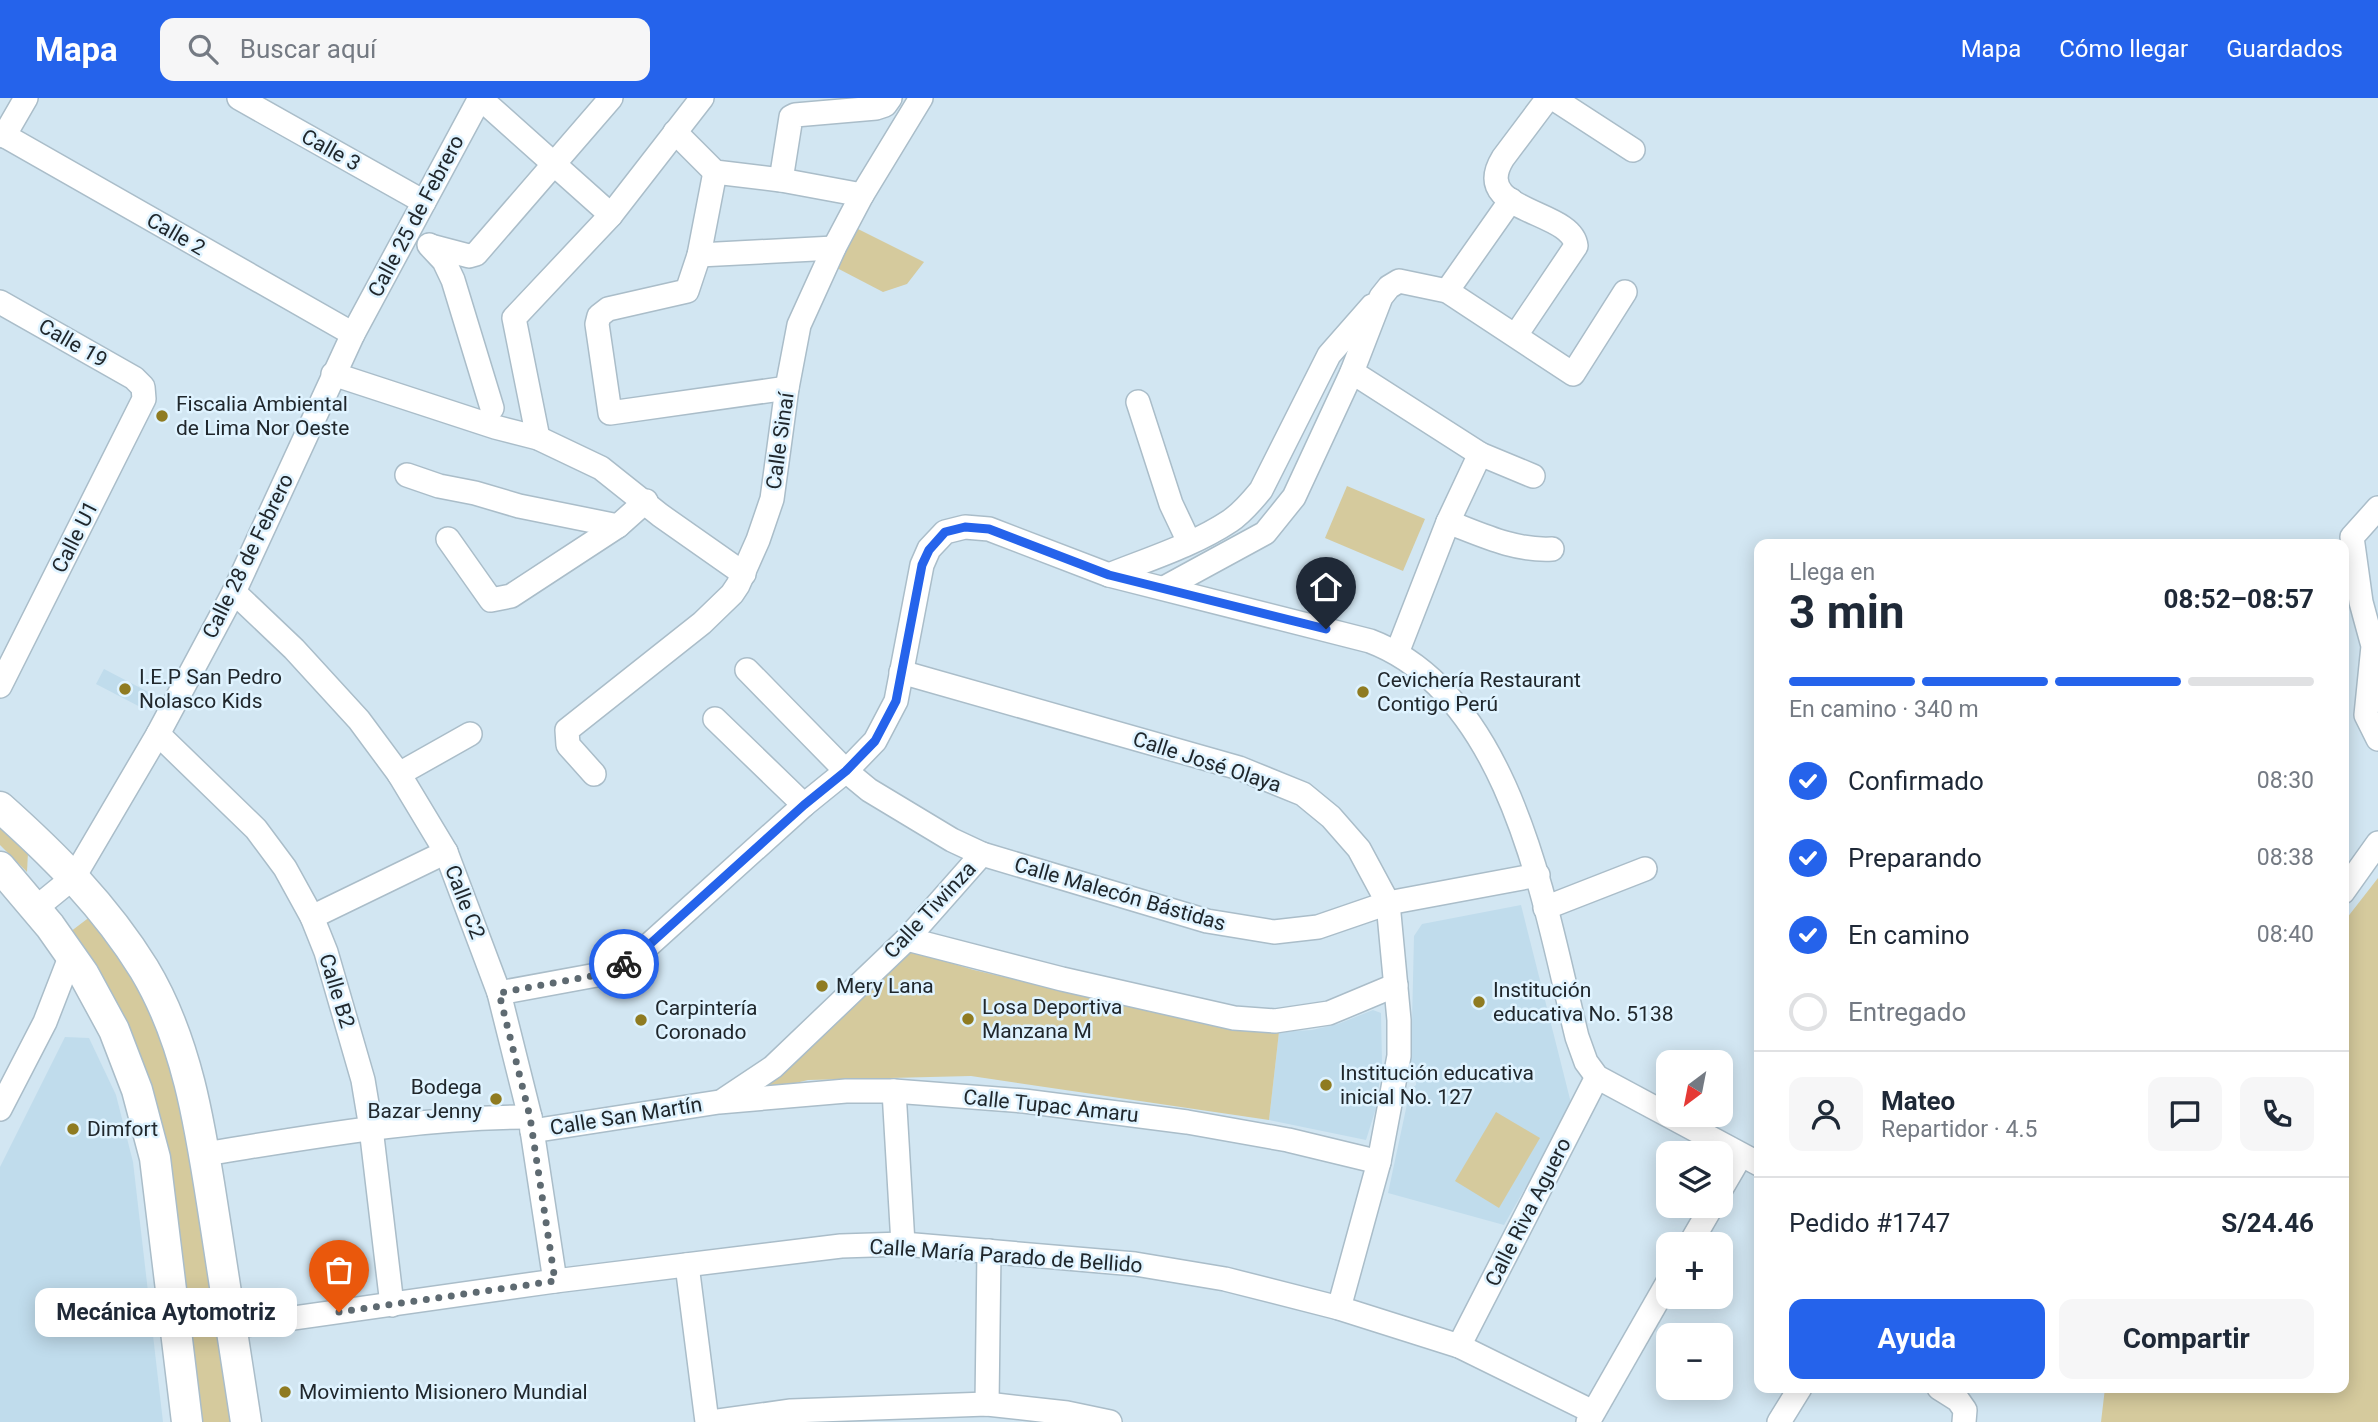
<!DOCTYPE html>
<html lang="es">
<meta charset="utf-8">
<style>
body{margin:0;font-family:Roboto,sans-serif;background:#f6f6f7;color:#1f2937;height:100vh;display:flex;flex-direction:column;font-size:26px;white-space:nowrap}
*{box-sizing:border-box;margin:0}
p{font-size:23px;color:#747a83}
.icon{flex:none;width:38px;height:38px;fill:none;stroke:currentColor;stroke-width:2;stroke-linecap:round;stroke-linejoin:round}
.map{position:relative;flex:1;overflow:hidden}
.details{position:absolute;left:1754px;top:441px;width:595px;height:854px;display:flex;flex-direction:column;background:#fff;border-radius:14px;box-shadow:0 4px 18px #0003}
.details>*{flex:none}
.needle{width:46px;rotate:212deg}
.buttons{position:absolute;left:1656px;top:952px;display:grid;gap:14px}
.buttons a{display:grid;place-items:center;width:77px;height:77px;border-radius:14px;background:#fff;box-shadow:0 4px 18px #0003;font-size:35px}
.pin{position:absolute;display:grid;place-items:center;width:60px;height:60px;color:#fff;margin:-72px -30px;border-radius:50% 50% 50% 0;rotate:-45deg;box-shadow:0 0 7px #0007}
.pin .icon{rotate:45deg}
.courier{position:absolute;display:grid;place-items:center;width:70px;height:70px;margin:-35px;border:5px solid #2563eb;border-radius:50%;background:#fff;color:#222;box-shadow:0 2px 9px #0007}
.bubble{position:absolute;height:49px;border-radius:14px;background:#fff;box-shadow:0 4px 18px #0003;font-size:23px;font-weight:700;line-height:49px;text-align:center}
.head em{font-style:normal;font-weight:700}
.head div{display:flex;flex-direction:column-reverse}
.head{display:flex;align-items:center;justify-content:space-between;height:119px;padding:0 35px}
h1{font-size:46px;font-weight:700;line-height:52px}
.bar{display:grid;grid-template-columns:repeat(4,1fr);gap:10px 7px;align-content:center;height:84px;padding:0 35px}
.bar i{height:9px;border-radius:5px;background:#e0e1e3}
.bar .active{background:#2563eb}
.bar p{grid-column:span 4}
.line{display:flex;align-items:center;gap:18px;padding:0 35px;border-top:2px solid #e0e1e3}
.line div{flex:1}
.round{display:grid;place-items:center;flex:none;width:74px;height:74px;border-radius:14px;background:#f6f6f7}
ol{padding:0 35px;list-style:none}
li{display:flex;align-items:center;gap:21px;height:77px}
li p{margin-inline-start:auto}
li .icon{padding:7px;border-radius:50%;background:#2563eb;color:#fff;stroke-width:4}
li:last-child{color:#747a83}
li i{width:38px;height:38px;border:4px solid #e0e1e3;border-radius:50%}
.action{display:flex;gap:14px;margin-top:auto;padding:14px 35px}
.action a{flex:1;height:80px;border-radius:14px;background:#2563eb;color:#fff;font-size:28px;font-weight:700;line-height:80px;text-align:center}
.action a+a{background:#f6f6f7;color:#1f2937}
header{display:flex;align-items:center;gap:42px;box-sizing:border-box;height:98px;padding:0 35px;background:#2563eb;color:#fff}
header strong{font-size:33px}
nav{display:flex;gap:38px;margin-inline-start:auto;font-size:24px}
.search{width:490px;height:63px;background:#f6f6f7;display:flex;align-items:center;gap:18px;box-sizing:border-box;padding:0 24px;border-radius:14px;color:#747a83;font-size:26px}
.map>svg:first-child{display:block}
.built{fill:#c0dcec}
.green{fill:#d5ca9d}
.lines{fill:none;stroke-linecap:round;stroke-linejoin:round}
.minor-casing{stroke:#aabdc9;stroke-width:26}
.major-casing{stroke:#aabdc9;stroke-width:33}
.minor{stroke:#fff;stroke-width:23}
.major{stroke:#fff;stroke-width:30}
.done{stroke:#5e6a71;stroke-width:7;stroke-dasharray:0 12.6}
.route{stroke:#2563eb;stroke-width:9}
.poi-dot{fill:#8f7b21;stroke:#dff3ff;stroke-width:2.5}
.labels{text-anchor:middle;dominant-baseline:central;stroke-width:5;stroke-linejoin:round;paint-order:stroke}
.street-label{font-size:21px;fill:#20272c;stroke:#dff3ff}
.poi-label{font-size:21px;fill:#20272c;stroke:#dff3ff;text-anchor:start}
</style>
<header>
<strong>Mapa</strong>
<div class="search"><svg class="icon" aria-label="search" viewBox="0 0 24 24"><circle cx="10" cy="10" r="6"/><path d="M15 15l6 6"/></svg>Buscar aquí</div>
<nav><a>Mapa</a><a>Cómo llegar</a><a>Guardados</a></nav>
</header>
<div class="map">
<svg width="2378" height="1324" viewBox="0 0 2378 1324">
<rect width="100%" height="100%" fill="#d2e6f2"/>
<!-- built -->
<g class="built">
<path d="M104,571L154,597L146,612L96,586Z"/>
<path d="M1521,807L1572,1009L1504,1127L1388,1095L1410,992L1416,987L1417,973L1411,969L1414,838L1422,826Z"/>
<path d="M1373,912L1381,915L1382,965L1376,1010L1366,1042L1269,1022L1279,934L1312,932L1338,926Z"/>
<path d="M65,939L89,940L116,997L133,1064L163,1324H0V1069Z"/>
</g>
<!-- green -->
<g class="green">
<path d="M858,131L924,164L907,186L883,194L835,169Z"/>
<path d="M1347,388L1425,421L1403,473L1325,440Z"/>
<path d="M0,729L28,754L27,774L0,747Z"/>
<path d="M2378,780V1324H2101L2105,1290H2343V825Z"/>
<path d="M95,815L115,842L176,963L237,1324H199L161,1047L70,834Z"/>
<path d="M911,853L974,872L1217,929L1279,934L1269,1022L971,978L808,982L771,991L766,986Z"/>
<path d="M1496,1014L1540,1040L1499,1110L1455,1083Z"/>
</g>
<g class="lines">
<!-- minor casing -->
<g class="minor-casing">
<g id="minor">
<path d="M239,0L424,104"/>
<path d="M480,0L611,117"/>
<path d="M1553,0L1633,52"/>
<path d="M675,34L715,74L781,82L862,97"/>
<path d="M0,35L353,236"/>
<path d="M4,38L26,0"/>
<path d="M715,74L699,157L687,193L608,211L599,218L597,226L610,315L787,290"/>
<path d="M781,82L791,19L795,17L876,10L885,7L890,0"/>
<path d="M429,147L444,163L453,182L492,310"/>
<path d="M431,148L469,158L476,156L611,0"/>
<path d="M699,157L834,150"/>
<path d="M1447,193L1511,102"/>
<path d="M0,204L134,280L143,289L144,301L0,588"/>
<path d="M1516,237L1576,148C1572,111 1469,115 1503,60L1548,0"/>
<path d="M1352,274L1480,356L1533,378"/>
<path d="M333,276L495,329L538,340L601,370L660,417L744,476"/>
<path d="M1138,304L1171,406L1189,444"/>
<path d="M538,340L514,220L611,117L702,0"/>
<path d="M407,377L439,388L475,395L519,408L618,428"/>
<path d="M2378,410L2352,439L2361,504L2373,548L2366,617L2378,641"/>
<path d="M1448,424C1482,437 1515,453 1552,451"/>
<path d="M448,441L491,502L511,498L618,428L646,403"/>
<path d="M1109,477C1149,461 1194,447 1230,423C1242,415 1252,403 1261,392L1329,257L1372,208"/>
<path d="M1164,490L1265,435L1294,399L1352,274L1381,199L1389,189L1399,183L1447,193L1573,276L1625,194"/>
<path d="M234,494L294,551L359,622L399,676L446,754L499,895L530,1019L555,1183"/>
<path d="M1397,555L1448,424L1480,356"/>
<path d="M747,572L846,673L869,692L952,742L982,756L1207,823L1274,834L1318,829L1388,805L1538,777"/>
<path d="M901,574L1239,670L1303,696L1331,719L1359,751L1388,805L1399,922V958L1379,1064L1339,1210"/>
<path d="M715,621L804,707"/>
<path d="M158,636L256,731L285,770L312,819L326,854L363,982L371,1030L392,1207"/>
<path d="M399,676L470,636"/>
<path d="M594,676L568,647L567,632L702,525L732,496L738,487L758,442L772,401L787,290L799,227L834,150L862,97L921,0"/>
<path d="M2343,794L2378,745"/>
<path d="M36,810L74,779L158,636L234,494L353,236L480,0"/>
<path d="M1545,810L1645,771"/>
<path d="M312,819L446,754"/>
<path d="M907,841L1062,881L1234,920L1275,923L1329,915L1396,887"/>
<path d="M499,895L602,876L621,868L650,846L804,707L846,673L875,643L896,603L922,467L929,451L945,434L965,429L989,431L1109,477L1370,543C1512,597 1545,809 1577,939L1586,964L1597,979L1759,1066"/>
<path d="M894,993L903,1146"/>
<path d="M725,1001L773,969L907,841L982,756"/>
<path d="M0,1011L45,924L71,857"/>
<path d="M532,1033L719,1004L846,993H894L1024,1003L1187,1024L1288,1042L1379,1064"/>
<path d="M204,1056C312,1039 420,1019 530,1019"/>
<path d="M1720,1093L1741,1057"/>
<path d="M1690,1146L1712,1108"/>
<path d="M687,1167L707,1324"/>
<path d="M231,1229L555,1183L841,1148L903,1146L1135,1166L1225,1181L1339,1210L1459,1248L1593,1314"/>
<path d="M1459,1248L1597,979"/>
<path d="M1939,1290L1958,1302L1965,1312L1964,1324"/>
<path d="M987,1306L989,1153"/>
<path d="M711,1324L791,1313L987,1306L1067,1315L1110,1324"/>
<path d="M1588,1324L1668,1184"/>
<path d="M1779,1324L1800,1290"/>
</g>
</g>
<!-- major casing -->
<g class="major-casing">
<g id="major">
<path d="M0,709C55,758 105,808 144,871C191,949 202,1042 216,1130C226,1195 236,1259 246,1324"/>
<path d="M0,769L50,828L83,875L114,932L137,992L155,1060L187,1324"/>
</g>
</g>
<!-- minor -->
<use href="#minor" class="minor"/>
<!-- major -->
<use href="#major" class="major"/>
</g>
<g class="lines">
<!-- done -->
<path class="done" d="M339,1214L555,1183L530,1019L499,895L602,876L624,866"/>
<!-- route -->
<path class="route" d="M624,866L650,846L804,707L846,673L875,643L896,603L922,467L929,452L945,434L965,429L989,431L1109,477L1326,531"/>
</g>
<!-- markers -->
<g class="poi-dot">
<circle cx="162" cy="318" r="7"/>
<circle cx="125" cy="591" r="7"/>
<circle cx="1363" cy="594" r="7"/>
<circle cx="822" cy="888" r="7"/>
<circle cx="1479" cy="904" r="7"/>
<circle cx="968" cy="921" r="7"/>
<circle cx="641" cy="922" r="7"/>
<circle cx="1326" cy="987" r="7"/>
<circle cx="496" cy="1001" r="7"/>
<circle cx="73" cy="1031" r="7"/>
<circle cx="285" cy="1294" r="7"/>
</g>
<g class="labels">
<!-- street labels -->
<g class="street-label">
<text transform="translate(331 52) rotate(29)">Calle 3</text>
<text transform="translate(416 118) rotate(-62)">Calle 25 de Febrero</text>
<text transform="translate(176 136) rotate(30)">Calle 2</text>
<text transform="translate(73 245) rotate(30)">Calle 19</text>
<text transform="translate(780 343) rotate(-82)">Calle Sinaí</text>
<text transform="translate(75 439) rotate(-63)">Calle U1</text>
<text transform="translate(248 458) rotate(-64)">Calle 28 de Febrero</text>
<text transform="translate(1207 664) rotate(18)">Calle José Olaya</text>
<text transform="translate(1120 796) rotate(16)">Calle Malecón Bástidas</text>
<text transform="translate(465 804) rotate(69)">Calle C2</text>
<text transform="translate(930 812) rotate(-47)">Calle Tiwinza</text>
<text transform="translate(337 893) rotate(73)">Calle B2</text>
<text transform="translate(1051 1008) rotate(6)">Calle Tupac Amaru</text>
<text transform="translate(626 1018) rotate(-9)">Calle San Martín</text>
<text transform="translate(1528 1114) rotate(-63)">Calle Riva Aguero</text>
<text transform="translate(1006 1158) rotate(4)">Calle María Parado de Bellido</text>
</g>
<!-- poi labels -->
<g class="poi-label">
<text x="176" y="306">Fiscalia Ambiental<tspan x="176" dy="24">de Lima Nor Oeste</tspan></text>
<text x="139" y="579">I.E.P San Pedro<tspan x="139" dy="24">Nolasco Kids</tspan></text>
<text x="1377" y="582">Cevichería Restaurant<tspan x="1377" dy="24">Contigo Perú</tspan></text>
<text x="836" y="888">Mery Lana</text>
<text x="1493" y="892">Institución<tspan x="1493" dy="24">educativa No. 5138</tspan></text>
<text x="982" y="909">Losa Deportiva<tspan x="982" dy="24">Manzana M</tspan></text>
<text x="655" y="910">Carpintería<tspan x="655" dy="24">Coronado</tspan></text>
<text x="1340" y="975">Institución educativa<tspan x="1340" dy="24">inicial No. 127</tspan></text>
<text x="482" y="989" text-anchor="end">Bodega<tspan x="482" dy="24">Bazar Jenny</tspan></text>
<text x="87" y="1031">Dimfort</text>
<text x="299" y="1294">Movimiento Misionero Mundial</text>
</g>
</g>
</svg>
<div class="buttons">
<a><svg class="needle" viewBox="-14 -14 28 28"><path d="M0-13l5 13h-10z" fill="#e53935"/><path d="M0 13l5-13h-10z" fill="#747a83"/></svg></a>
<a><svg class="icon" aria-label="layers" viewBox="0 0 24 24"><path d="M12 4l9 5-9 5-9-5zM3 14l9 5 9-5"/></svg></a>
<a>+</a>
<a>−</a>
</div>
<div class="pin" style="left:339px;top:1214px;background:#ea580c"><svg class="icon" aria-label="bag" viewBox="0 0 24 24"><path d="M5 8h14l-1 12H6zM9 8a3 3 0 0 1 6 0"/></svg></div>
<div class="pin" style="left:1326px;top:531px;background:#1f2937"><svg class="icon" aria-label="home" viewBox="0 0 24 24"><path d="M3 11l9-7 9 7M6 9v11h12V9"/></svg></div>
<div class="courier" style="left:624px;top:866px"><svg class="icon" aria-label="bike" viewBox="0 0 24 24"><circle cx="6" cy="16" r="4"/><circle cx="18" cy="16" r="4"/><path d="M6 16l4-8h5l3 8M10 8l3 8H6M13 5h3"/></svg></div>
<div class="bubble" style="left:35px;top:1190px;width:262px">Mecánica Aytomotriz</div>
<section class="details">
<div class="head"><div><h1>3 min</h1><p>Llega en</p></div><em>08:52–08:57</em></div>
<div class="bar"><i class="active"></i><i class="active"></i><i class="active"></i><i></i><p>En camino · 340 m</p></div>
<ol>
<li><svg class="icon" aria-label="check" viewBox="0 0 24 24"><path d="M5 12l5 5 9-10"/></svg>Confirmado<p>08:30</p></li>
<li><svg class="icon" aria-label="check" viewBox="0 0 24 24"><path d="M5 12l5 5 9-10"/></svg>Preparando<p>08:38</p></li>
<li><svg class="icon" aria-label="check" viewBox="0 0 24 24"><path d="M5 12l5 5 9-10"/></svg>En camino<p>08:40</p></li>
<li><i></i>Entregado</li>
</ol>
<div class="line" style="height:126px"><a class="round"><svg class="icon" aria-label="person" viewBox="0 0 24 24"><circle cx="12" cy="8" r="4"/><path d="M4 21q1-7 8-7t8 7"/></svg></a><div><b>Mateo</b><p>Repartidor · 4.5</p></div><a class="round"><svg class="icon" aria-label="chat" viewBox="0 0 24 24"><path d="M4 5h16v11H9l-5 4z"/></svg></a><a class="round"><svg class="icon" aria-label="phone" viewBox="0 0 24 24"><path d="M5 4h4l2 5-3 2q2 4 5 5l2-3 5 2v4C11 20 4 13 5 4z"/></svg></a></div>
<div class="line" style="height:91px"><div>Pedido #1747</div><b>S/24.46</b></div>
<div class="action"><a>Ayuda</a><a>Compartir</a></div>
</section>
</div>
